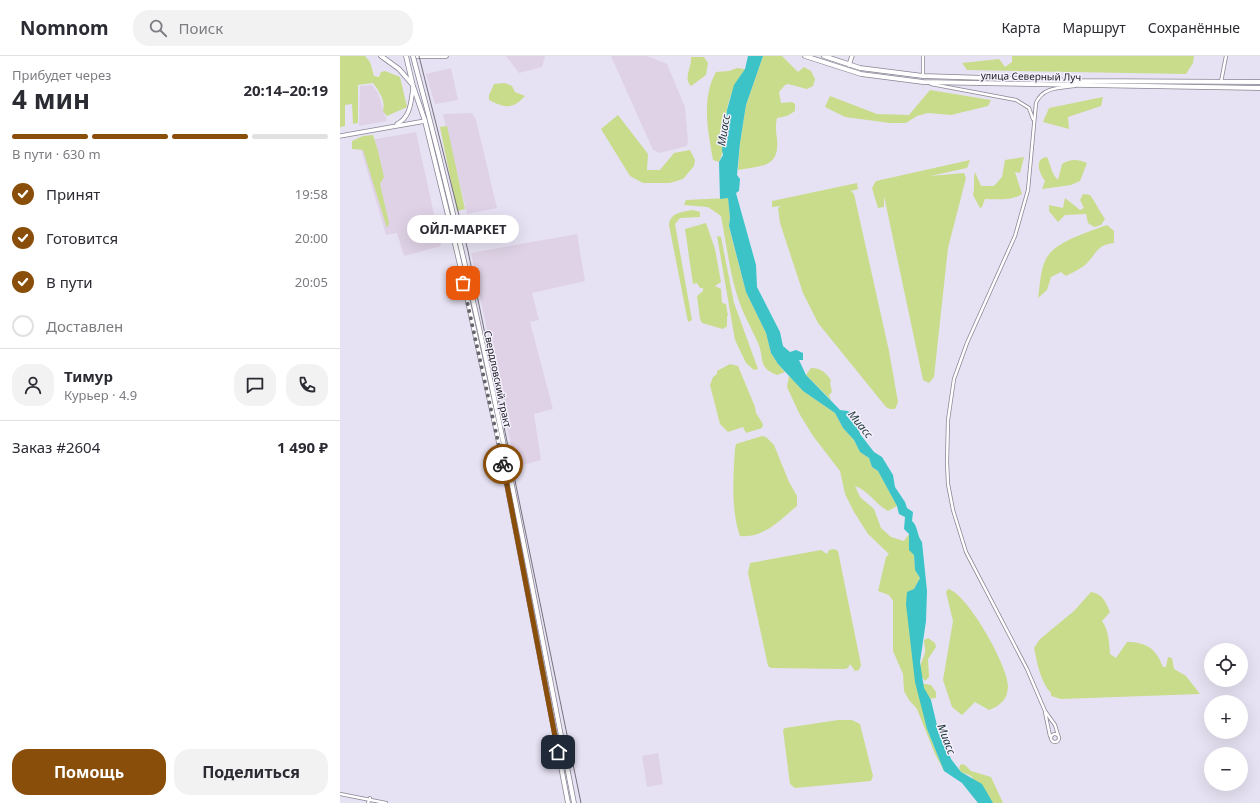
<!DOCTYPE html>
<html lang="ru">
<meta charset="utf-8">
<style>
body{margin:0;font-family:"Noto Sans",sans-serif;background:#f2f2f3;color:#2b2b33;height:100vh;display:flex;flex-direction:column;font-size:15px;white-space:nowrap}
*{box-sizing:border-box;margin:0}
p{font-size:13px;color:#7c7c81}
.icon{flex:none;width:22px;height:22px;fill:none;stroke:currentColor;stroke-width:2;stroke-linecap:round;stroke-linejoin:round}
.map{position:relative;flex:1;overflow:hidden}
.side{display:flex;flex-direction:column;background:#fff;width:340px}
.side>*{flex:none}
.tools{position:absolute;left:864px;top:587px;display:grid;gap:8px}
.tools a{display:grid;place-items:center;width:44px;height:44px;border-radius:50%;background:#fff;box-shadow:0 4px 16px #0002;font-size:20px}
.pin{position:absolute;display:grid;place-items:center;width:34px;height:34px;color:#fff;margin:-17px;border-radius:8px;box-shadow:0 2px 6px #0006}
.courier{position:absolute;display:grid;place-items:center;width:40px;height:40px;margin:-20px;border:3px solid #894e0a;border-radius:50%;background:#fff;color:#222;box-shadow:0 1px 5px #0007}
.bubble{position:absolute;height:28px;border-radius:14px;background:#fff;box-shadow:0 4px 16px #0002;font-size:13px;font-weight:700;line-height:28px;text-align:center}
.summary em{font-style:normal;font-weight:700}
.summary div{display:flex;flex-direction:column-reverse}
.summary{display:flex;align-items:center;justify-content:space-between;height:68px;padding:0 12px}
h1{font-size:26px;font-weight:700;line-height:30px}
.bar{display:grid;grid-template-columns:repeat(4,1fr);gap:6px 4px;align-content:center;height:48px;padding:0 12px}
.bar i{height:5px;border-radius:3px;background:#e1e1e2}
.bar .on{background:#894e0a}
.bar p{grid-column:span 4}
.line{display:flex;align-items:center;gap:10px;padding:0 12px;border-top:1px solid #e1e1e2}
.line div{flex:1}
.round{display:grid;place-items:center;flex:none;width:42px;height:42px;border-radius:16px;background:#f2f2f3}
ol{padding:0 12px;list-style:none}
li{display:flex;align-items:center;gap:12px;height:44px}
li p{margin-inline-start:auto}
li .icon{padding:4px;border-radius:50%;background:#894e0a;color:#fff;stroke-width:4}
li:last-child{color:#7c7c81}
li i{width:22px;height:22px;border:2px solid #e1e1e2;border-radius:50%}
.cta{display:flex;gap:8px;margin-top:auto;padding:8px 12px}
.cta a{flex:1;height:46px;border-radius:16px;background:#894e0a;color:#fff;font-size:16px;font-weight:700;line-height:46px;text-align:center}
.cta a+a{background:#f2f2f3;color:#2b2b33}
header{display:flex;align-items:center;gap:24px;box-sizing:border-box;height:56px;padding:0 20px;background:#fff;border-bottom:1px solid #e1e1e2}
header strong{font-size:19px}
nav{display:flex;gap:22px;margin-inline-start:auto;font-size:14px}
.search{width:280px;height:36px;background:#f2f2f3;display:flex;align-items:center;gap:10px;box-sizing:border-box;padding:0 14px;border-radius:16px;color:#7c7c81;font-size:15px}
main{display:flex;flex:1;min-height:0}
.map>svg:first-child{display:block}
.commercial{fill:#dfd2e6}
.green{fill:#c8dc8b}
.water{fill:#3bc3c8}
.lines{fill:none;stroke-linecap:round;stroke-linejoin:round}
.minor-casing{stroke:#898593;stroke-width:4}
.tertiary-casing{stroke:#898593;stroke-width:5}
.secondary-casing{stroke:#898593;stroke-width:5}
.primary-casing{stroke:#898593;stroke-width:5.5}
.minor{stroke:#fff;stroke-width:2.5}
.tertiary{stroke:#fff;stroke-width:3.5}
.secondary{stroke:#fff;stroke-width:3.5}
.primary{stroke:#fff;stroke-width:4}
.tram{stroke:#74717b;stroke-width:1}
.primary-bridge-casing{stroke:#898593;stroke-width:5.5;stroke-linecap:butt}
.primary-bridge{stroke:#fff;stroke-width:4}
.done{stroke:#67656e;stroke-width:4;stroke-dasharray:0 7.2}
.route{stroke:#894e0a;stroke-width:5}
.labels{text-anchor:middle;dominant-baseline:central;stroke-width:3;stroke-linejoin:round;paint-order:stroke}
.street-label{font-size:10px;fill:#222126;stroke:#f4f0fd}
.water-label{font-size:11px;font-style:italic;fill:#203737;stroke:#f4f0fd}
</style>
<header>
<strong>Nomnom</strong>
<div class="search"><svg class="icon" aria-label="search" viewBox="0 0 24 24"><circle cx="10" cy="10" r="6"/><path d="M15 15l6 6"/></svg>Поиск</div>
<nav><a>Карта</a><a>Маршрут</a><a>Сохранённые</a></nav>
</header>
<main>
<section class="side">
<div class="summary"><div><h1>4 мин</h1><p>Прибудет через</p></div><em>20:14–20:19</em></div>
<div class="bar"><i class="on"></i><i class="on"></i><i class="on"></i><i></i><p>В пути · 630 m</p></div>
<ol>
<li><svg class="icon" aria-label="check" viewBox="0 0 24 24"><path d="M5 12l5 5 9-10"/></svg>Принят<p>19:58</p></li>
<li><svg class="icon" aria-label="check" viewBox="0 0 24 24"><path d="M5 12l5 5 9-10"/></svg>Готовится<p>20:00</p></li>
<li><svg class="icon" aria-label="check" viewBox="0 0 24 24"><path d="M5 12l5 5 9-10"/></svg>В пути<p>20:05</p></li>
<li><i></i>Доставлен</li>
</ol>
<div class="line" style="height:72px"><a class="round"><svg class="icon" aria-label="person" viewBox="0 0 24 24"><circle cx="12" cy="8" r="4"/><path d="M4 21q1-7 8-7t8 7"/></svg></a><div><b>Тимур</b><p>Курьер · 4.9</p></div><a class="round"><svg class="icon" aria-label="chat" viewBox="0 0 24 24"><path d="M4 5h16v11H9l-5 4z"/></svg></a><a class="round"><svg class="icon" aria-label="phone" viewBox="0 0 24 24"><path d="M5 4h4l2 5-3 2q2 4 5 5l2-3 5 2v4C11 20 4 13 5 4z"/></svg></a></div>
<div class="line" style="height:52px"><div>Заказ #2604</div><b>1 490 ₽</b></div>
<div class="cta"><a>Помощь</a><a>Поделиться</a></div>
</section>
<div class="map">
<svg width="920" height="747" viewBox="0 0 920 747">
<rect width="100%" height="100%" fill="#e7e2f3"/>
<!-- commercial -->
<g class="commercial">
<path d="M166,0H205L202,11L179,17Z"/>
<path d="M271,0H307L327,8L345,51L348,86L347,90L320,97L313,94Z"/>
<path d="M111,12L118,44L95,48L86,18Z"/>
<path d="M32,29L38,37L47,65L19,70L20,30Z"/>
<path d="M132,57L136,64L157,152L127,158L103,58Z"/>
<path d="M76,76L101,190L64,200L57,177L46,179L19,86Z"/>
<path d="M237,178L245,225L192,237L199,264L190,266L213,353L194,358L201,404L179,410L175,408L131,197Z"/>
<path d="M318,697L323,728L307,731L302,700Z"/>
</g>
<!-- green -->
<g class="green">
<path d="M0,0H25L30,6L34,20L39,21L41,16L45,15L60,21L67,51L47,60L43,55C46,45 39,35 33,27L18,29V67L13,68L12,48L5,49V70L0,71Z"/>
<path d="M423,0H442L458,16L464,11L471,15L475,23L473,30L467,33L448,28L445,29L439,36L441,47L452,46L455,48V55L447,60L437,62C435,71 436,74 437,83C440,112 420,110 398,114L400,87L406,49Z"/>
<path d="M672,0H854L853,7L846,18L627,14L622,7L659,3L665,11L672,6Z"/>
<path d="M351,1H364L368,7L366,19L351,30C343,22 352,11 351,1Z"/>
<path d="M397,12L405,13C396,26 390,38 387,53C384,71 387,90 379,106L373,104C368,74 361,43 376,16L389,15Z"/>
<path d="M165,27L172,30L175,36L185,40C172,54 165,52 149,44V39L154,28Z"/>
<path d="M590,34L651,44L648,50L611,59L588,57L577,60L566,67H550L505,61L485,51L490,40L537,58L569,59Z"/>
<path d="M763,41L761,50L728,61L729,73L703,66L709,52Z"/>
<path d="M278,59L308,98L307,114H320L334,97L350,94L355,104L354,110L343,123L330,127H303L290,120L261,73Z"/>
<path d="M107,70L125,153L117,155L100,71Z"/>
<path d="M33,79L38,95L44,121L40,128L49,167L47,172L23,94L12,93V85L23,80Z"/>
<path d="M684,101L680,117L675,116L682,138C671,145 658,143 645,143L642,151L640,152L633,139C635,131 633,124 635,116L641,130H654L662,121L665,104Z"/>
<path d="M707,101C711,109 711,118 718,124L722,108C730,103 738,103 747,107L740,125L731,129L702,133L705,125C700,118 693,103 707,101Z"/>
<path d="M630,104L627,112L590,120L624,117L626,122L608,192L594,321L589,327L583,324L544,140V151L538,152L532,132L536,125Z"/>
<path d="M517,127L518,133L511,135L514,138L549,295L558,346L555,353H550L546,351L478,267L463,237L440,167L438,152L441,150L432,151V145Z"/>
<path d="M743,138L750,139C756,147 759,155 765,163L761,169L754,171L748,167L746,158L725,159L718,166L709,155V149L723,152L725,142L740,154L744,152L740,144Z"/>
<path d="M388,142L390,162L389,171L406,236L426,277L431,297L438,308L445,316L437,319C417,311 425,303 418,287C411,271 402,256 397,239C389,213 386,186 381,160L368,151L344,149L346,144Z"/>
<path d="M353,154L360,156V161L340,162L335,168L352,264L348,266L329,169C330,156 343,156 353,154Z"/>
<path d="M366,167L375,193L381,226L375,230L381,233L382,247L386,248L388,260H387V270L383,273L362,267L360,263L357,240L363,235V232H360L357,227L353,228L345,173Z"/>
<path d="M767,169L774,175V187C757,189 758,195 748,206C743,212 733,216 726,220L721,216L711,221L707,234L698,242C700,230 700,214 706,203C715,185 749,176 767,169Z"/>
<path d="M377,180L381,181L394,247L418,313L414,314L406,307L395,284Z"/>
<path d="M390,308L398,310L415,351L416,357L423,368L422,372L406,377L403,371L388,376L380,368L370,329L373,321L377,318V315Z"/>
<path d="M471,312C481,312 485,316 491,324L490,327L492,336L489,339L491,344L466,319Z"/>
<path d="M449,320L463,335L495,357L503,372L514,384L520,396L529,402L532,411L538,415L557,450L548,455C535,448 529,435 515,430L520,441L534,453L541,472L551,481L564,485L569,478L570,494L574,499L575,514L580,522L574,533L575,626L591,629L596,636V642L587,643V673L604,715L595,698L577,653L569,644L564,635L563,618L553,595V545L549,539L538,535L546,501L549,498L528,478L514,456L505,438L500,415L473,380L459,357L447,331Z"/>
<path d="M422,380L426,381L434,389L449,426L457,440V450C440,464 423,483 400,480C391,455 393,420 395,393L396,388Z"/>
<path d="M494,493L498,495L521,609L519,614L515,615L510,608L508,612L504,613L431,612L428,610L408,517L410,507L481,494L487,498L489,494Z"/>
<path d="M608,533C627,537 668,610 668,630C668,643 660,650 649,654L635,646L622,659L612,651L603,624L613,565L606,536Z"/>
<path d="M751,536C763,538 765,545 770,556L762,565C769,575 769,586 770,598L776,602L787,586C807,586 816,593 823,611H826L828,601L832,602L834,613L846,620L860,638L721,643L711,640V637C701,627 697,607 694,592L700,583L734,555Z"/>
<path d="M588,582L595,587L596,591L588,603L589,621L585,625C576,613 581,609 585,597C586,594 584,588 584,584Z"/>
<path d="M498,664H512L520,668L533,720L531,725L455,732L450,728L443,674L445,672Z"/>
<path d="M621,708L625,709L631,715L651,721L663,747H653L631,720L621,716L619,712Z"/>
</g>
<!-- water -->
<path class="water" d="M408,0H423L406,49L400,87L397,119L400,123L399,135L396,137L416,209L417,231L440,276L443,290L450,296L456,294L463,297V304H459L466,319L500,354L508,355L515,359L520,378L534,396L542,401L553,419L555,431L565,446L567,452L573,456L572,465C578,470 577,480 582,486L587,535L586,565L580,606L584,632L591,644L599,678L605,686L611,703L621,716L642,728L653,747H638L622,727L604,715L587,673L575,626L566,548L567,536L574,533L580,522L575,514L574,499L569,494V478L564,473L565,461L559,458L557,450L538,415L532,411L529,402L520,396L514,384L503,372L495,357L463,335L438,308L431,297L426,277L406,236L389,170L390,162L388,142L380,143L379,106L383,99L382,94L387,54L394,29L405,13Z"/>
<g class="lines">
<!-- minor casing -->
<g class="minor-casing">
<g id="minor">
<path d="M583,19V0"/>
<path d="M881,26L886,0"/>
<path d="M591,28L676,44L689,52L693,63"/>
<path d="M705,656L710,680"/>
<circle cx="715" cy="682" r="4"/>
<path d="M718,679L715,669L705,655L687,613L626,496L613,454L608,428L607,406L608,364L614,323L627,287L675,180L688,134L696,47C703,31 719,32 735,30"/>
<path d="M0,738L46,747"/>
<path d="M28,747L30,742"/>
</g>
</g>
<!-- tertiary casing -->
<g class="tertiary-casing">
<path id="tertiary" d="M509,9L512,0"/>
</g>
<!-- secondary casing -->
<g class="secondary-casing">
<g id="secondary">
<path d="M57,68C71,61 71,45 73,32"/>
<path d="M0,80L85,65"/>
</g>
</g>
<!-- primary casing -->
<g class="primary-casing">
<g id="primary">
<path d="M41,0L59,13L72,28"/>
<path d="M66,0L73,30L85,65L117,196L158,382L228,747"/>
<path d="M73,0H106"/>
<path d="M465,0L521,18L583,26L920,32"/>
<path d="M484,0L520,12L583,20L738,25L920,26"/>
<path d="M75,8C141,251 186,500 234,747"/>
</g>
</g>
<!-- minor -->
<use href="#minor" class="minor"/>
<!-- tertiary -->
<use href="#tertiary" class="tertiary"/>
<!-- secondary -->
<use href="#secondary" class="secondary"/>
<!-- primary -->
<use href="#primary" class="primary"/>
<!-- tram -->
<path class="tram" d="M79,0L128,195L241,747"/>
<!-- primary-bridge casing -->
<g class="primary-bridge-casing">
<path id="primary-bridge" d="M73,0L75,8"/>
</g>
<!-- primary-bridge -->
<use href="#primary-bridge" class="primary-bridge"/>
</g>
<g class="lines">
<!-- done -->
<path class="done" d="M123,227L163,408"/>
<!-- route -->
<path class="route" d="M163,408L218,696"/>
</g>
<g class="labels">
<!-- street labels -->
<g class="street-label">
<text transform="translate(691 20) rotate(1)">улица Северный Луч</text>
<text transform="translate(158 323) rotate(78)">Свердловский тракт</text>
</g>
<!-- water labels -->
<g class="water-label">
<text transform="translate(383 74) rotate(-81)">Миасс</text>
<text transform="translate(521 368) rotate(51)">Миасс</text>
<text transform="translate(607 683) rotate(69)">Миасс</text>
</g>
</g>
</svg>
<div class="tools">
<a><svg class="icon" aria-label="locate" viewBox="0 0 24 24"><circle cx="12" cy="12" r="6"/><path d="M12 2v4M12 18v4M2 12h4M18 12h4"/></svg></a>
<a>+</a>
<a>−</a>
</div>
<div class="pin" style="left:123px;top:227px;background:#ea580c"><svg class="icon" aria-label="bag" viewBox="0 0 24 24"><path d="M5 8h14l-1 12H6zM9 8a3 3 0 0 1 6 0"/></svg></div>
<div class="pin" style="left:218px;top:696px;background:#1f2937"><svg class="icon" aria-label="home" viewBox="0 0 24 24"><path d="M3 11l9-7 9 7M6 9v11h12V9"/></svg></div>
<div class="courier" style="left:163px;top:408px"><svg class="icon" aria-label="bike" viewBox="0 0 24 24"><circle cx="6" cy="16" r="4"/><circle cx="18" cy="16" r="4"/><path d="M6 16l4-8h5l3 8M10 8l3 8H6M13 5h3"/></svg></div>
<div class="bubble" style="left:67px;top:159px;width:112px">ОЙЛ-МАРКЕТ</div>
</div>
</main>
